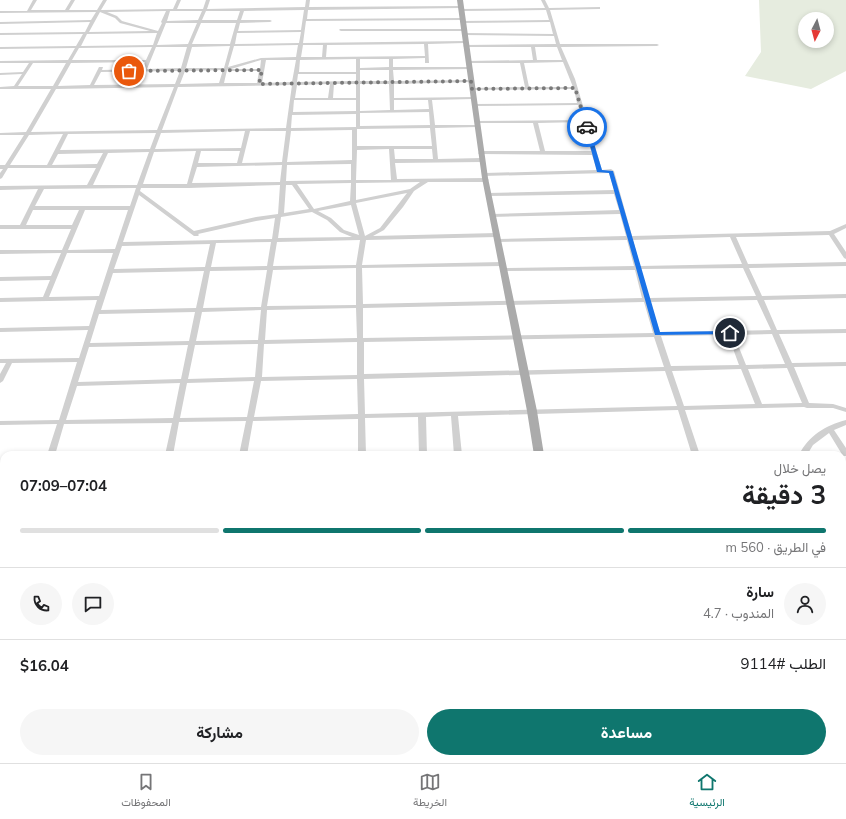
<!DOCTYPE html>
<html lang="ar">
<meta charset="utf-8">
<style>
body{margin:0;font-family:Mulish,Vazirmatn,sans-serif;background:#f6f6f6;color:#202124;direction:rtl;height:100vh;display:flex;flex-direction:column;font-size:15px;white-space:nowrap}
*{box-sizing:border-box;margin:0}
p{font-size:13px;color:#757577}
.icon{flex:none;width:22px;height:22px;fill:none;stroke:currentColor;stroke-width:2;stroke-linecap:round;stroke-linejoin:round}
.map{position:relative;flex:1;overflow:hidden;direction:ltr}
.sheet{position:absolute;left:0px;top:451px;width:846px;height:312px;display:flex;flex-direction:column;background:#fff;border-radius:12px 12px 0 0;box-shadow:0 2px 6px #0003;direction:rtl}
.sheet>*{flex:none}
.needle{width:26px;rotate:186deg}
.controls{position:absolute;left:798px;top:12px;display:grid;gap:8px}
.controls a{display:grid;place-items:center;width:36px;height:36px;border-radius:50%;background:#fff;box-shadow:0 2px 6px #0003;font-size:20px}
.pin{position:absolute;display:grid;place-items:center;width:34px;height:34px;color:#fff;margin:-17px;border:2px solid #fff;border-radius:50%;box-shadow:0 1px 4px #0007}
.courier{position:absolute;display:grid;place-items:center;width:40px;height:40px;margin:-20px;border:3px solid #1a73e8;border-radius:50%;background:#fff;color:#222;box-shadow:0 1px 5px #0007}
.head em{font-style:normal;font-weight:700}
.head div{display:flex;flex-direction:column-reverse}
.head{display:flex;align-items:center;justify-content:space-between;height:68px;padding:0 20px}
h1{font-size:26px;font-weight:700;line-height:30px}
.bar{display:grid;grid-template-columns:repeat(4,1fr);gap:6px 4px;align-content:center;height:48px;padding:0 20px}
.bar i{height:5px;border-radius:3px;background:#e0e0e0}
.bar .on{background:#0f766e}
.bar p{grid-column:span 4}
.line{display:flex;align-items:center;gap:10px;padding:0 20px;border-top:1px solid #e0e0e0}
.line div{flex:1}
.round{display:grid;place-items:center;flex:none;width:42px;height:42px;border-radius:21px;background:#f6f6f6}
.cta{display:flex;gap:8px;margin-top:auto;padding:8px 20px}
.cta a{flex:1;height:46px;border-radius:24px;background:#0f766e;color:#fff;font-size:16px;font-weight:700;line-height:46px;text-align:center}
.cta a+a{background:#f6f6f6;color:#202124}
.tab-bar{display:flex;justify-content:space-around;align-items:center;height:56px;border-top:1px solid #e0e0e0;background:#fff;font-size:11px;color:#757577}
.tab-bar a{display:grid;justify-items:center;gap:2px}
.tab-bar .on{color:#0f766e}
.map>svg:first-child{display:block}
.green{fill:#e6ecdf;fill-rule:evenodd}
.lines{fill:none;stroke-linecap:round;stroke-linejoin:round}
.minor{fill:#d0d0d0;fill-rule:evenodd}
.major{fill:#ababab;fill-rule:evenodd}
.route{fill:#1a73e8}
.done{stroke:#7a7a7a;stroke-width:4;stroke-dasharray:0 7.2}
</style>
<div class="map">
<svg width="846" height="763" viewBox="0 0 846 763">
<rect width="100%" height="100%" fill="#fff"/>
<!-- green -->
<path class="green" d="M759,0H846V71L811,89L745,76L761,52ZM805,19H827V41H805Z"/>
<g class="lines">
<!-- minor -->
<g class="minor">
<path d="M33,0H37L31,10H65L71,0H75L69,10H97L103,0H107L101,10L173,9L177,0H181L177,9H203L206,0H210L207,9L305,7L306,0H310L309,7L461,6L462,7L460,8L308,10L307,19L462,18L464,19L462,20L306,21L303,43L465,41L467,42L465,43L428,44L429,63H425V58L393,59V67H471V69L393,70L394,81L471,80H473V82L394,84V98L475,97V99H473L432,100L435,125H477L479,126L477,127L435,128L438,159L482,158L485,160L482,162L395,163L397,179L486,178L489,180L486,182H428L414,191L403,207L384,230L373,236L497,233L500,235L497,237L366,240L362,265L502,262L505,264L502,266L362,268L363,304L642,298L635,270L502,271L501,270L502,269L504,268L634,266L627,240L496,242L495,241L498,239L626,236L620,214L491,217V215L493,214L619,210L614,194L486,196V194L488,193L614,190L609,173L483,176L482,175L485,173L597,170L592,155L479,154L478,153L481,151H540L533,123H477L475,122V121L582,120L578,105L472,106V105L474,104L577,103L574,89L470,90V88H472L525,87L520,63H468L466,62L468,61L533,60L531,47H465L463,46L465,45L556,44L554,36L464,35L462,34L464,33L553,34L550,22L462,23L460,22L462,21L549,20L546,10L461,11H460V9L545,8L541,0H545L549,8L600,7V9H599L550,10L560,44H657L659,45L657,46L561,47L575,79L602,170L611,169L614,171L632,236L830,231L846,224V228L834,234L846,252V259L844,258L829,235L736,237L748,264L846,262V266L749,268L762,296L846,294V298L764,300L777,330L846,329V333L779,334L792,363L846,362V366L794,367L809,403L833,404L846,408V412L833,408H807L804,407L685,410L700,455H692L678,410L458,416L462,455H454L451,416L426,417L427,455H419L418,417L365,418L366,455H358V419L253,421L247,455H239L246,421L179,422L173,455H165L172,423L64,424L55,455H47L57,424L0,425V421L59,420L77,362L12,363L3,381L0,383V374L6,363H0V359L79,358L88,330L0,332V328L89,326L97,300L0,302V298L43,297L50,280L0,281V277L51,276L61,253L0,254V250H62L71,229H0V225H20L38,189L0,190V186L87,185L96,168H8L2,178L0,179V173L3,169H0V165H5L24,135H0V133L26,132L51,89H0V87L14,86L22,74L0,75V73L23,72L29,63H0V61L68,60L75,48L0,49V47L76,46L83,34L0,35V33L85,32L90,22L0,24V22L91,20L96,12L0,13V11H27ZM304,10L301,30L238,31L240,23L270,22L272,21L270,20H241L244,11ZM166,11L161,22L162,23L158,31L122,21L117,16L107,12ZM170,11H202L198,20L167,21ZM206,11H240L237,20H202ZM100,12L115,18L120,23L150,31L89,32ZM166,23H197L188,44L157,45ZM201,23H236L230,44H192ZM301,32L299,43L235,44L237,33ZM157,33L153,45L81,46L87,34ZM424,44L425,56L326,57L327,45ZM298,45L296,57L261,58L228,67L234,46ZM303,45H323L322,57H301ZM230,46L224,68H186L192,47ZM152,47L146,60H72L79,48ZM156,47H187L181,68L147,69ZM535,47H557L562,60H537ZM356,59V72H299L300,60ZM360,59H389V67L360,68ZM261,60L260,69H231ZM266,60H296L292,82L262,83ZM145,62L143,69L102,70L103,67H99L90,85L58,86L71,63ZM563,62L573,87H529L524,63ZM33,63H66L53,86H18ZM229,69V71H259L257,83H224L227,70ZM223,70L219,83L180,84L185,71ZM360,70H389V81H360ZM180,71L175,84L94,85L101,72ZM298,74H356V81L297,82ZM330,84L328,98H295L297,85ZM334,84H356V98H333ZM360,84H389L390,110L360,111ZM292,85L286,128L162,130L178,87ZM174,87L157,130L31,132L56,89ZM294,100H356V111L293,112ZM394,100H428L429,109L394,110ZM429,112L430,125L360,126V113ZM356,114V127L291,128L292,115ZM583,122L591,151H545L538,123ZM430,128L432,146H357V129ZM352,130V160L287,162L291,131ZM245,131L241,148L155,149L161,133ZM250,131H286L282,162L242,163ZM156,133L150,149L60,150L68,134ZM63,134L47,165H10L29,135ZM389,149L391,180H356L357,150ZM394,149H432L433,159H395ZM196,151L187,184H143L154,152ZM201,151H240L237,163H198ZM149,152L137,185H93L108,153ZM103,153L97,164L52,165L58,154ZM351,164V180L286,181L287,165ZM282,165L280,182L192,183L197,167ZM420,182L410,189L356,200V183ZM351,183L350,201L314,209L297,184ZM280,185L278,214L256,217L194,231L140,191L141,188H189ZM286,185H292L309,209L284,213ZM136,188L130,206H35L44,189ZM407,193L380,228L365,236L356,203ZM139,195L194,236H198L199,235L198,234L256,221L275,218L272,239L123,242ZM351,205L359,235L344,230L331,218L318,211ZM33,210H79L72,225H26ZM85,210H128L115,249L68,250ZM312,212L327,220L340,232L352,237L278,238L281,217ZM730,237L742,264L640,266L633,240ZM360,240L356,265L273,266L277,242ZM271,242L267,266L211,267L216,243ZM210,244L205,267L114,269L122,246ZM67,253H113L99,296L49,297ZM356,268V305L267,306L273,270ZM743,268L756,296L649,298L641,269ZM267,270L261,307L203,308L210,271ZM204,271L196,308L101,310L113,273ZM757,300L771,330L660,332L650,302ZM644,302L653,333L363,338V308ZM356,308L357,338L265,340L267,310ZM261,310L258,340L196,341L202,312ZM195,312L189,341L90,343L99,314ZM772,334L785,364L746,365L734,335ZM728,335L739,365L671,366L661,336ZM654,337L664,367L364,374V342ZM357,342V375L262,377L264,344ZM258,344L255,377L188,379L195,345ZM188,345L181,379L78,382L89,347ZM787,368L802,403L762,404L748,369ZM741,369L755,404L684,406L672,371ZM665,371L677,406L365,414L364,379ZM357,379L358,414L254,417L261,381ZM254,381L247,417L180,418L187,383ZM180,383L173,418L66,420L77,386Z"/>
<path d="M340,29H463L465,30L463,31H341L339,30Z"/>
<path d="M846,420V425L834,430L846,448V456H843L829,433L813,445L807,455H799C808,436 826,425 846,420Z"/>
<path d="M4,460V466L0,467V461Z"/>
<path d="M4,506V512L0,513V507Z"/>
<rect x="842" y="538" width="4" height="6"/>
<rect x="842" y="584" width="4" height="6"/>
<path d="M4,594V610L0,612V596L1,595Z"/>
<rect x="0" y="627" width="4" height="6"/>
<rect x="0" y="672" width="4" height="8"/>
<rect x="842" y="720" width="4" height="8"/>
<path d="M4,753V759H8L0,762V754Z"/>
<path d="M181,759H191L189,763H179Z"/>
<rect x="335" y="759" width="10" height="4"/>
<rect x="808" y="759" width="10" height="4"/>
</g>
<!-- major -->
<g class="major">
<path d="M457,0H463L488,178L537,411L544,455H534L527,411L482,178Z"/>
<path d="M534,759H546L545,763H533Z"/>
</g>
</g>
<!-- route -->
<path class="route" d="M587,125L589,127L602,170L613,171L660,332L730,331H732V334L655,335L609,173L597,172L585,127Z"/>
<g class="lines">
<!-- done -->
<path class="done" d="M129,71L262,70L259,84L471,81L472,89L575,88L587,127"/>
</g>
</svg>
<div class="controls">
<a><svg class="needle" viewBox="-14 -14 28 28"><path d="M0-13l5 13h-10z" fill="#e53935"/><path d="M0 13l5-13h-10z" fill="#757577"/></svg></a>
</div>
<div class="pin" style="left:129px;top:71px;background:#ea580c"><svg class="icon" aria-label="bag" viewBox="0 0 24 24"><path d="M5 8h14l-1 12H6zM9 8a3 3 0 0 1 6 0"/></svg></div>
<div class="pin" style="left:730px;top:333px;background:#1f2937"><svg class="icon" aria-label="home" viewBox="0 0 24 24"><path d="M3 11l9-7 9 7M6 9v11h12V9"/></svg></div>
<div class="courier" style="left:587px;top:127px"><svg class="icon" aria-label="car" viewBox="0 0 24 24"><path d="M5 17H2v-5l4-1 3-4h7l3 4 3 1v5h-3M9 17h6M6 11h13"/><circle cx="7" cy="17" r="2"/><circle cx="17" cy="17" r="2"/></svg></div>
<section class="sheet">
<div class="head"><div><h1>3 دقيقة</h1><p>يصل خلال</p></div><em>07:04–07:09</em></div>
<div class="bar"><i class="on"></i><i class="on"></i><i class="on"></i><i></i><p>في الطريق · 560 m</p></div>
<div class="line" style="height:72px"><a class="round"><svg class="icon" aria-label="person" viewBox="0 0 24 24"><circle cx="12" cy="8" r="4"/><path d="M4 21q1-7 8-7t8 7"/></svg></a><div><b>سارة</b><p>المندوب · 4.7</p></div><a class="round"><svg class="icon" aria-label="chat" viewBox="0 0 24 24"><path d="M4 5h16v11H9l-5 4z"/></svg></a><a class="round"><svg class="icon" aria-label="phone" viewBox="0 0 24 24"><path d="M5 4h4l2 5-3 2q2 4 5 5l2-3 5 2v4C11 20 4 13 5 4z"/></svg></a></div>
<div class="line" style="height:52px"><div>الطلب #9114</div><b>$16.04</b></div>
<div class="cta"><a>مساعدة</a><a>مشاركة</a></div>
</section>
</div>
<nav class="tab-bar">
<a class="on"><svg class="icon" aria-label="home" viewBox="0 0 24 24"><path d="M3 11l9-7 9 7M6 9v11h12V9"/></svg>الرئيسية</a>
<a><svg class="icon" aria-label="map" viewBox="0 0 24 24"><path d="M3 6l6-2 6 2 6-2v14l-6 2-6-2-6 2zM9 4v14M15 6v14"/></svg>الخريطة</a>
<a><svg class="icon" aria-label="saved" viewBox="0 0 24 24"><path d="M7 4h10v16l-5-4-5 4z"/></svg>المحفوظات</a>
</nav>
